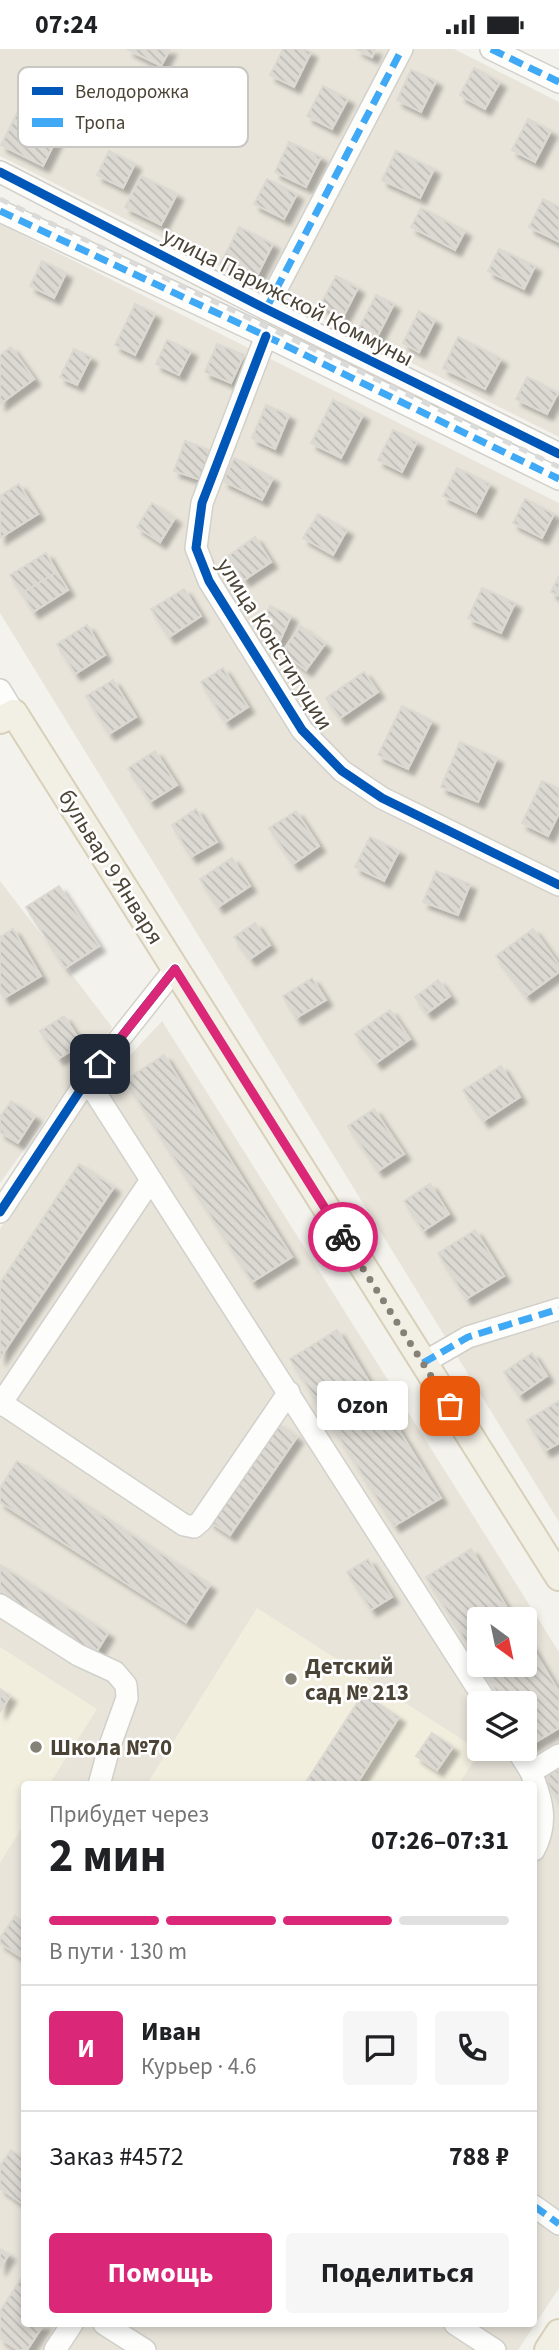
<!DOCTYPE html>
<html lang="ru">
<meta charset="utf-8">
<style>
body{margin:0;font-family:"Source Sans 3",sans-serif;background:#f6f6f6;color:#202124;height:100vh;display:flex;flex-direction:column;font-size:26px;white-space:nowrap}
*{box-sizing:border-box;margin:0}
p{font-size:23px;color:#757577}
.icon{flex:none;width:38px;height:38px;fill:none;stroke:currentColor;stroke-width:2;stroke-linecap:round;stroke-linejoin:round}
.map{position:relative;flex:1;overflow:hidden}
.panel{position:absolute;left:21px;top:1732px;width:516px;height:546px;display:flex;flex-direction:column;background:#fff;border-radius:7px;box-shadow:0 4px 10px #0003}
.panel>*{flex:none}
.needle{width:46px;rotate:147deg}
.controls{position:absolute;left:467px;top:1558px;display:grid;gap:14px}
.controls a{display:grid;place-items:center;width:70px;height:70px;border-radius:7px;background:#fff;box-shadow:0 4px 10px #0003;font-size:35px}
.pin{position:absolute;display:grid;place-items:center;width:60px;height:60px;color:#fff;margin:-30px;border-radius:14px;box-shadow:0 4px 10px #0006}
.courier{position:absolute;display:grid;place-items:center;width:70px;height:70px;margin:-35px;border:5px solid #db2777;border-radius:50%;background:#fff;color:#222;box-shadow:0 2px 9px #0007}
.bubble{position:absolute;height:49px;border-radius:7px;background:#fff;box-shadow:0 4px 10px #0003;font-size:23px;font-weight:700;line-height:49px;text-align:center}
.overview em{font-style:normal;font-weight:700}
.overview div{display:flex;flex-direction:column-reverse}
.overview{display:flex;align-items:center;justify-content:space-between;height:119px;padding:0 28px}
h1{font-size:46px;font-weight:700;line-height:52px}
.bar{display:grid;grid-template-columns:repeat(4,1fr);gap:10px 7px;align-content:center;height:84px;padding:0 28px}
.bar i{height:9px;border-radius:5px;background:#e0e0e0}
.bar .current{background:#db2777}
.bar p{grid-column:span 4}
.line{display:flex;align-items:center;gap:18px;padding:0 28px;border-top:2px solid #e0e0e0}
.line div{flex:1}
.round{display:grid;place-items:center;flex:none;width:74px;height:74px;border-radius:7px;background:#f6f6f6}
.button{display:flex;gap:14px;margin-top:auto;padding:14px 28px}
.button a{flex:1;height:80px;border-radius:7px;background:#db2777;color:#fff;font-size:28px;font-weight:700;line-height:80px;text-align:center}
.button a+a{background:#f6f6f6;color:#202124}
.status{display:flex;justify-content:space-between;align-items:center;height:49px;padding:0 35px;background:#fff;direction:ltr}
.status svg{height:19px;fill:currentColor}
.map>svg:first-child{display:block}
.residential{fill:#e8e4da;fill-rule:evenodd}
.education{fill:#f2eede}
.building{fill:url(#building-back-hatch);stroke:#dcd9d2;stroke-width:2;filter:url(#shadow)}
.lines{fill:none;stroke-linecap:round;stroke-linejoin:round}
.minor-casing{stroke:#d1d0ca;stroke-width:24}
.major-casing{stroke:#d8d0b8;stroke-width:30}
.minor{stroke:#fdfdfc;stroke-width:21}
.major{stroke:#f2efe5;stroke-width:26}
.rail{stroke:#dadad9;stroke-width:5;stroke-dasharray:9 9;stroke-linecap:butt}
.quiet{stroke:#3fa9f5;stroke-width:7;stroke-dasharray:14 7;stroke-linecap:butt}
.cycleway-casing{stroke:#fff;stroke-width:13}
.cycleway{stroke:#0057b8;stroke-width:9}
.done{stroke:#868176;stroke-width:7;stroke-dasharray:0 12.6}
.route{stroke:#db2777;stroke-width:9}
.poi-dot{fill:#868176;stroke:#fff;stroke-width:2.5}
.labels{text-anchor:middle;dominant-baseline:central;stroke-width:5;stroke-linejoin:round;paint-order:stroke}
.street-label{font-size:23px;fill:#4b4436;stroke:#fff}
.poi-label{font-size:23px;font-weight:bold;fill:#4b4436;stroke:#fff;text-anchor:start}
.key{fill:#fff;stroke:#c9c7c3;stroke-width:2}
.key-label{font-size:19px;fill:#4b4436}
</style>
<div class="status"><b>07:24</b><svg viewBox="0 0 49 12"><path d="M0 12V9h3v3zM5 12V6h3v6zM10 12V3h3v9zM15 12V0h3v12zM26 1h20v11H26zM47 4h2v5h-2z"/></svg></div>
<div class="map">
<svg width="559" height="2301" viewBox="0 0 559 2301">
<defs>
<pattern id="building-back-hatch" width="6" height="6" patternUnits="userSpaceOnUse" patternTransform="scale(1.75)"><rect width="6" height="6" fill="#dbd9d2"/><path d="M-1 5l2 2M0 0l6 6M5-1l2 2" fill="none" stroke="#bdbbb5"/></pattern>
<filter id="shadow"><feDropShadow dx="6" dy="6" stdDeviation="2" flood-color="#0004"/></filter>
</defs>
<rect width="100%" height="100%" fill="#f3f2ed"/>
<!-- residential -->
<g class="residential">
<path d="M0,0H454L559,53V388L0,107Z"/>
<path d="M0,175L559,454V1473L0,564Z"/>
<path d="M0,832L112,978L0,1134Z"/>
<path d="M162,972L559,1603V2239L518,2301H0V1180L73,1068ZM480,1570H525V1615H480ZM480,1654H525V1699H480ZM24,1736H534V2275H24Z"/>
</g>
<!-- education -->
<g class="education">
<path d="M257,1559L480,1702L459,1735L452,1731L448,1736L147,1735Z"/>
<path d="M0,1598L97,1660L49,1736H24V1775L0,1814Z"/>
</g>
<!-- building -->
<g class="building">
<path d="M127,0H170L161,17Z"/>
<path d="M283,0H304L311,3L294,38L270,26Z"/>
<path d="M356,0H375L372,8Z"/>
<path d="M474,19L500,33L485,60L460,46Z"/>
<path d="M411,21L436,32L421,63L397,51Z"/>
<path d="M323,37L348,50L332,80L307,67Z"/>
<path d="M23,52L65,73L43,117L1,96Z"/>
<path d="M528,70L551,82L535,113L512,101Z"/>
<path d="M289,93L321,108L306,138L275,123Z"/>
<path d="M109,102L135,115L123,139L97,126Z"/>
<path d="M396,102L434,120L420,149L382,131Z"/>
<path d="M141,127L177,145L161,176L125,158Z"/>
<path d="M267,130L297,145L284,170L254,155Z"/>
<path d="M543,150L559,158V193L529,178Z"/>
<path d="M421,159L465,182L455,201L411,178Z"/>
<path d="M239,178L273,195L255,231L221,214Z"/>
<path d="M499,200L535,217L524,240L488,222Z"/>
<path d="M42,212L66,224L54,249L30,237Z"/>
<path d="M336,227L358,239L343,268L320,256Z"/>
<path d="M376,246L394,255L375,292L357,283Z"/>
<path d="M135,255L155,265L135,306L115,296Z"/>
<path d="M419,262L435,271L419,303L403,294Z"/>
<path d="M458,288L501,310L485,340L443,319Z"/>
<path d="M167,291L191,302L179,326L156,315Z"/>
<path d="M217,295L244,306L231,334L205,323Z"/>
<path d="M11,298L34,330L0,355V306Z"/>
<path d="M74,300L91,308L77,336L60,328Z"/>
<path d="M527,328L558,344L547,365L516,350Z"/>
<path d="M333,351L363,366L341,409L311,394Z"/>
<path d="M266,356L289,366L275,400L252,389Z"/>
<path d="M393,381L417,393L402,423L378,411Z"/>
<path d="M185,392L212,402L201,431L174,422Z"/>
<path d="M234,409L273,429L262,451L223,432Z"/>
<path d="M457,419L490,435L476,463L443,447Z"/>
<path d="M19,435L38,465L0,489V447Z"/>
<path d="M525,450L554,465L542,489L513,474Z"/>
<path d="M152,454L175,469L160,493L137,478Z"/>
<path d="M318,465L347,481L333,506L303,489Z"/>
<path d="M255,488L271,513L244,531L228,507Z"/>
<path d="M46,504L57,523L22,544L10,526Z"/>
<path d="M57,523L68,541L33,563L22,544Z"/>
<path d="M559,527V547L551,543Z"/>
<path d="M482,539L515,554L501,584L468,569Z"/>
<path d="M184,540L201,567L169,588L151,560Z"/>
<path d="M270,557L291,567L279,594L258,584Z"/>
<path d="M87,576L105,606L75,625L57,595Z"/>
<path d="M301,577L325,595L306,621L282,603Z"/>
<path d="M223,619L248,658L225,673L201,633Z"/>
<path d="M364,623L378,643L340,669L326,649Z"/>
<path d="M113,631L136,668L109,685L86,647Z"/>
<path d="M402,657L432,672L408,720L378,706Z"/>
<path d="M460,693L497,709L478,753L441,738Z"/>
<path d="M155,702L177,736L150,753L128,719Z"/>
<path d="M542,732L559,740V764L548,787L522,774Z"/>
<path d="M196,760L217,793L191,808L172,776Z"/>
<path d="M296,762L319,797L293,815L269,779Z"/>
<path d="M370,788L399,802L384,832L355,818Z"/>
<path d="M232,809L250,837L218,858L200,830Z"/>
<path d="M436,822L470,835L458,866L423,853Z"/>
<path d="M59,837L99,897L65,919L26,858Z"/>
<path d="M255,874L270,896L250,910L234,888Z"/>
<path d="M13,880L41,927L4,949L0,942V888Z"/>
<path d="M533,880L559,916V923L526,947L496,907Z"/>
<path d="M312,929L326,951L296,969L283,947Z"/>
<path d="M438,931L450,947L427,964L415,948Z"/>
<path d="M390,961L410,990L376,1014L355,985Z"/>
<path d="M64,967L82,995L58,1010L40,982Z"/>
<path d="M164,1006L292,1208L252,1233L125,1031Z"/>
<path d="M501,1017L520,1048L483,1072L463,1041Z"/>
<path d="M11,1052L35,1067L18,1094L0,1083V1068Z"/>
<path d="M374,1060L404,1105L378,1122L348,1077Z"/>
<path d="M79,1115L114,1138L0,1309V1234Z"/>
<path d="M430,1135L449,1165L423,1182L404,1152Z"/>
<path d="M475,1181L504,1227L466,1250L438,1204Z"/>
<path d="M337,1281L441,1449L394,1477L290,1310Z"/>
<path d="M532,1304L547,1327L519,1346L504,1323Z"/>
<path d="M559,1352V1394L545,1402L527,1371Z"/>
<path d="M277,1374L297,1388L230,1486L209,1472Z"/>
<path d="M17,1412L210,1536L186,1573L0,1453V1439Z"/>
<path d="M471,1500L514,1570H480V1615H525V1587L559,1643V1679L529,1697L525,1690V1654H503L426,1528Z"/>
<path d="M368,1510L392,1548L371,1561L347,1523Z"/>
<path d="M0,1516L108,1584L94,1607L0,1547Z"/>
<path d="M0,1640L10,1647L0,1663Z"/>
<path d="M363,1645L399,1668L356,1736H304Z"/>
<path d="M432,1684L453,1698L437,1721L416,1707Z"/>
<path d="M559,1720V1753L544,1729Z"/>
<path d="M15,1867L24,1873V1910L0,1894V1889Z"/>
<path d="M11,2101L24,2110V2156L0,2139V2117Z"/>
<path d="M0,2200L9,2205L0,2219Z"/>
<path d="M24,2225V2275H44L27,2301H18L0,2289V2262Z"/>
</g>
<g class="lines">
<!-- minor casing -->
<g class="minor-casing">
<g id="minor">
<path d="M491,0L559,33"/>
<path d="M0,123L266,260L559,405"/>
<path d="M0,162L266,287L559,430"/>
<path d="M266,260L402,0"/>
<path d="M266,287L202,454L196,499L209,532L302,681L342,722L382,749L559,836"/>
<path d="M0,641L14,664"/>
<path d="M87,1031L487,1654"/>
<path d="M0,1163L87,1031L175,920"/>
<path d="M423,1314L468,1288L559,1260"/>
<path d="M0,1353L184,1476L194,1478L201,1472L289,1343"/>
<path d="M0,1356L151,1131"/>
<path d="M0,1556L78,1606L115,1623L126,1636L127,1649L109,1699L99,1736"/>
<path d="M516,1699L531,1723L559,1706"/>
<path d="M531,1723C542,1751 549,1773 534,1801"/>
<path d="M534,2157L559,2175"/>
<path d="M104,2275L145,2301"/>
<path d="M455,2275L495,2301"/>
<path d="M55,2301L72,2275"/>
</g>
</g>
<!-- major casing -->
<g class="major-casing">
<g id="major">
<path d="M0,671L14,664L559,1528"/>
<path d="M548,2301L559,2284"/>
</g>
</g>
<!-- minor -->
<use href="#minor" class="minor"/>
<!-- major -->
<use href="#major" class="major"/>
<!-- rail -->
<path class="rail" d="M0,150L559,418"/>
<!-- quiet -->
<g class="quiet">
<path d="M491,0L559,33"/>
<path d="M0,162L266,287L559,430"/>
<path d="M266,260L402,0"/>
<path d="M423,1314L468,1288L559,1260"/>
<path d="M534,2157L559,2175"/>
</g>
<!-- cycleway casing -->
<g class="cycleway-casing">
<g id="cycleway">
<path d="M0,123L266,260L559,405"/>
<path d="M266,287L202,454L196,499L209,532L302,681L342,722L382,749L559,836"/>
<path d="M0,1163L87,1031L175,920"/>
</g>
</g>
<!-- cycleway -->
<use href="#cycleway" class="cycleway"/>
</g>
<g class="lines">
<!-- done -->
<path class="done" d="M343,1188L450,1357"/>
<!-- route -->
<path class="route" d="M100,1015L175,920L343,1188"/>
</g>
<!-- markers -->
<g class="poi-dot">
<circle cx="291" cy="1630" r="7"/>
<circle cx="36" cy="1698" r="7"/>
</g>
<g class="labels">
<!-- street labels -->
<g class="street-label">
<text transform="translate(288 248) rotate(27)">улица Парижской Коммуны</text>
<text transform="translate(275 595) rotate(58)">улица Конституции</text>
<text transform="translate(111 818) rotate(58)">бульвар 9 Января</text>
</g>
<!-- poi labels -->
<g class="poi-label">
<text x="305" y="1617">Детский<tspan x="305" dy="26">сад № 213</tspan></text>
<text x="50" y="1698">Школа №70</text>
</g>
</g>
<!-- legend -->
<rect x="18" y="18" width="230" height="80" rx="10" class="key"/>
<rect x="32" y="38" width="31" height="8" fill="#0057b8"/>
<rect x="32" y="69" width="31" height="9" fill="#3fa9f5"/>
<g class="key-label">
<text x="75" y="49">Велодорожка</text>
<text x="75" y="80">Тропа</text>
</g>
</svg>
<div class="controls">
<a><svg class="needle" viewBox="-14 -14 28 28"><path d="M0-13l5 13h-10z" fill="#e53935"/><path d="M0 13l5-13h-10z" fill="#757577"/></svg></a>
<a><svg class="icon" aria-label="layers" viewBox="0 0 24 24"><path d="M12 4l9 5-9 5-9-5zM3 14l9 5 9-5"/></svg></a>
</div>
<div class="pin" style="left:450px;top:1357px;background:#ea580c"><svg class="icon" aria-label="bag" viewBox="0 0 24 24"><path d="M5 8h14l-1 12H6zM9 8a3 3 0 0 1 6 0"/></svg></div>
<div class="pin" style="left:100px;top:1015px;background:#1f2937"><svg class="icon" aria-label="home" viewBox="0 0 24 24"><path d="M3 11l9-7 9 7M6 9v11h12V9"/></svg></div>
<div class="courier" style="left:343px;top:1188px"><svg class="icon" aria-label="bike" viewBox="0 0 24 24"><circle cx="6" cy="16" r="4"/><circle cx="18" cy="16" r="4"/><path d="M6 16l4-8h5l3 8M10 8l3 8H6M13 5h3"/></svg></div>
<div class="bubble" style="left:317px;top:1332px;width:91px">Ozon</div>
<section class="panel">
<div class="overview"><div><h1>2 мин</h1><p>Прибудет через</p></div><em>07:26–07:31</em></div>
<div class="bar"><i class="current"></i><i class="current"></i><i class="current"></i><i></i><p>В пути · 130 m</p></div>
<div class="line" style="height:126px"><b class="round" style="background:#db2777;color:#fff">И</b><div><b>Иван</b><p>Курьер · 4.6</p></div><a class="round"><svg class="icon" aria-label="chat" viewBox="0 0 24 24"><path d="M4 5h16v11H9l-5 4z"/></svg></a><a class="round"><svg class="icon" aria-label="phone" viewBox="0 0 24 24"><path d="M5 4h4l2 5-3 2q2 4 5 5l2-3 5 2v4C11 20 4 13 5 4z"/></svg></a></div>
<div class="line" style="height:91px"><div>Заказ #4572</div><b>788 ₽</b></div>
<div class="button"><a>Помощь</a><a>Поделиться</a></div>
</section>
</div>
